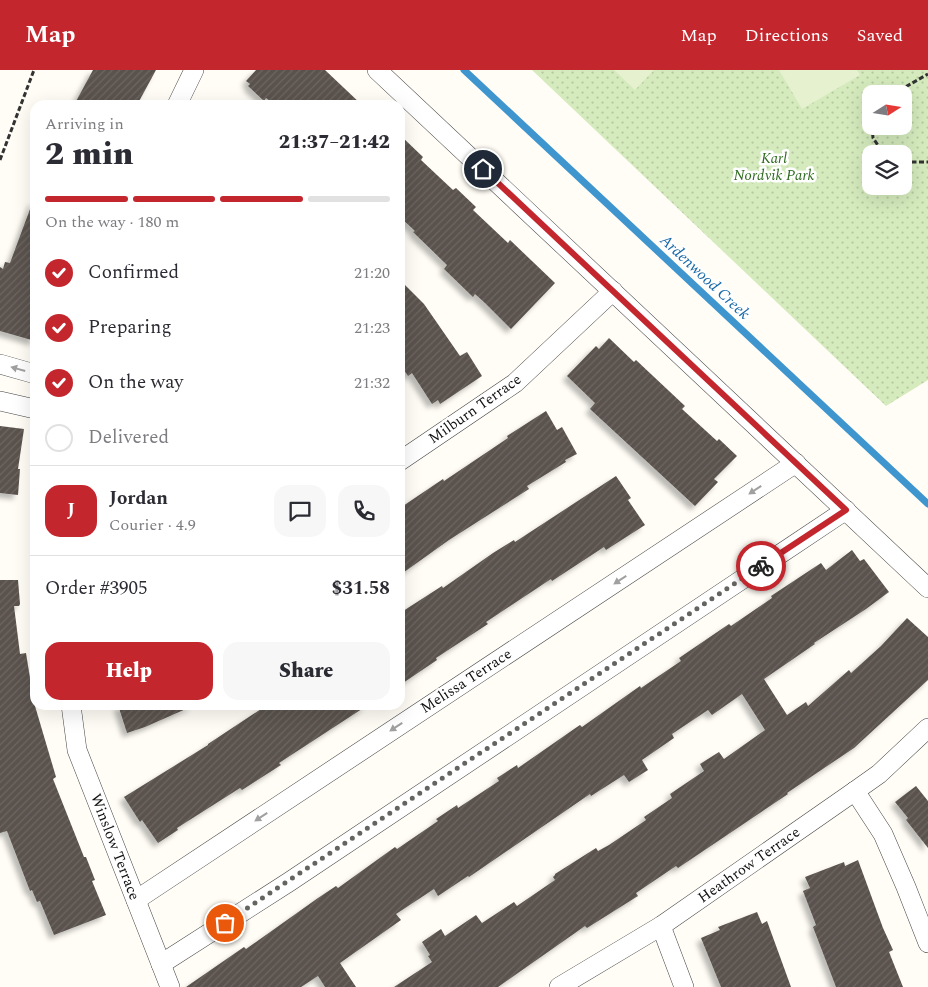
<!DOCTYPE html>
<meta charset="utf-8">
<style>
body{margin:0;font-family:Spectral,serif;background:#f7f7f7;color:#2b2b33;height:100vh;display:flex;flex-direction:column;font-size:19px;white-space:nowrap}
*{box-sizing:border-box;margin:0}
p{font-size:16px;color:#7c7c81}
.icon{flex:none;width:28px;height:28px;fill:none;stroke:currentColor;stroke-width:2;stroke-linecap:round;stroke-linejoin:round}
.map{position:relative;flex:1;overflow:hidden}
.panel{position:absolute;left:30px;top:30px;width:375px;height:610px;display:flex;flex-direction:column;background:#fff;border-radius:15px;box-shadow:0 5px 20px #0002}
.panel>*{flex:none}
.needle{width:32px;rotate:78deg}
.tools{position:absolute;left:862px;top:15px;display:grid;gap:10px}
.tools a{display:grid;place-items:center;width:50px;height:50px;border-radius:10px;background:#fff;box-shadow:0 5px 20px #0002;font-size:25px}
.pin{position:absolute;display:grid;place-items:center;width:42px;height:42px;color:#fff;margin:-21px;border:2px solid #fff;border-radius:50%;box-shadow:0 1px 5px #0007}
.courier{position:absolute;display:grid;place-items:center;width:50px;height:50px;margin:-25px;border:4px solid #c4262e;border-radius:50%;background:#fff;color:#222;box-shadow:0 1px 6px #0007}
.overview em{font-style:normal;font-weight:800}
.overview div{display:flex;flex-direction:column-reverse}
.overview{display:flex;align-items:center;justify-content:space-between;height:85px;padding:0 15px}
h1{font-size:32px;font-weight:800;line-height:38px}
.bar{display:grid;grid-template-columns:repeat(4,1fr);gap:8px 5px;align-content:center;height:60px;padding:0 15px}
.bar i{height:6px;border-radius:4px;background:#e1e1e2}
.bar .active{background:#c4262e}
.bar p{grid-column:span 4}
.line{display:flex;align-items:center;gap:12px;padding:0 15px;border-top:1px solid #e1e1e2}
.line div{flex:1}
.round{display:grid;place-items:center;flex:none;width:52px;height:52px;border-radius:15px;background:#f7f7f7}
ol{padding:0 15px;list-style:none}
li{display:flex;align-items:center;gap:15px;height:55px}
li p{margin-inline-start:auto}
li .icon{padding:5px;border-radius:50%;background:#c4262e;color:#fff;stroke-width:4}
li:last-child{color:#7c7c81}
li i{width:28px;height:28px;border:2px solid #e1e1e2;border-radius:50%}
.action{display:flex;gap:10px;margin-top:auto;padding:10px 15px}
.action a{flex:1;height:58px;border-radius:15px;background:#c4262e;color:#fff;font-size:20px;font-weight:800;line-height:58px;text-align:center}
.action a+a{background:#f7f7f7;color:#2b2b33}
header{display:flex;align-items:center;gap:30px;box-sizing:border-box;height:70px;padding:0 25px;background:#c4262e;color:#fff}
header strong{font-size:24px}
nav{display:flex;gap:28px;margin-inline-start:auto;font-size:18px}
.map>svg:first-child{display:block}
.green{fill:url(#green-dots);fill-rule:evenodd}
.pitch{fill:#e6f2cf}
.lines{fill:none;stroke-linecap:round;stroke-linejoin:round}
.stream{stroke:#3f96cf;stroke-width:7}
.building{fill:url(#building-hatch);filter:url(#shadow)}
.street-casing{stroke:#444;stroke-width:20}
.path{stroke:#333;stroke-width:3;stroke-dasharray:5 2.5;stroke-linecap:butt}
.street{stroke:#fff;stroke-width:19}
.oneway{fill:#a0a0a0}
.done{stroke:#646461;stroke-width:5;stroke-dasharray:0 9}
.route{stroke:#c4262e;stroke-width:6}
.labels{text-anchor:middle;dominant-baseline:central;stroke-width:5;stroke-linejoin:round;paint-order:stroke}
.park-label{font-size:15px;font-style:italic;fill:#2f6b1f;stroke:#fff}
.street-label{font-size:15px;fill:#111;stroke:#fff}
.water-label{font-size:16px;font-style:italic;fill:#1768a6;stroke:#fff}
</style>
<header>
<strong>Map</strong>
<nav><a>Map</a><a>Directions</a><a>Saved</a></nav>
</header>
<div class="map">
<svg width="928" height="917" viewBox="0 0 928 917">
<defs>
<pattern id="green-dots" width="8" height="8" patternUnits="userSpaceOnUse" patternTransform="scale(1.25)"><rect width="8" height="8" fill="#d5ebbd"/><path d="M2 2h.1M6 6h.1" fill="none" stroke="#b6c8a1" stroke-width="1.8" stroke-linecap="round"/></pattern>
<pattern id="building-hatch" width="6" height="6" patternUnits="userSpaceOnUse" patternTransform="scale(1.25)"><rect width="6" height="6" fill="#5a524d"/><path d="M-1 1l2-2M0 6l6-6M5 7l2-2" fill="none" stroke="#6d6662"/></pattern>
<filter id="shadow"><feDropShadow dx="-4.5" dy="4.5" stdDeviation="2.5" flood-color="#0004"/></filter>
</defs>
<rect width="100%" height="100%" fill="#fffdf5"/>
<!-- green -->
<path class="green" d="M532,0H928V310L886,336ZM871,24H904V56H871ZM871,84H904V116H871Z"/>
<!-- pitch -->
<g class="pitch">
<path d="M614,0H654L635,20Z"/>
<path d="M779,0H857L860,5L802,39Z"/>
</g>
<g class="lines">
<!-- stream -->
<path class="stream" d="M464,0L928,434"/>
</g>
<!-- building -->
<g class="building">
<path d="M93,0H156L137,35H74Z"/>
<path d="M256,0H325L362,35H275L266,28L264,31L248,16L250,14L246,11Z"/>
<path d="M400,65L423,87L421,90L453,120L456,118L476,137L473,140L508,173L510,170L555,213L511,259L485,233L475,224L473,227L444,199L447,195L413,162L415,161L400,147Z"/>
<path d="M33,131H35V271L0,261V197L3,199L5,192L10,193Z"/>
<path d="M400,210L424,234L460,286L467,282L482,306L440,334L438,330L432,334L412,303L408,306L400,294Z"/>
<path d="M609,268L634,292L636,290L685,336L682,339L717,371L719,369L737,386L714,409L718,412L695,436L590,339L595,333L567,306L596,276L599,279Z"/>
<path d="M546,341L557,360L562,357L577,384L565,390L566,392L527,416L529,419L449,470L400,505V438L443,409L444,411L508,368L507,366Z"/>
<path d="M0,356L24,359L18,399H20L18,425L0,423Z"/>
<path d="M616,406L631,428L628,430L645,455L606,480L604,477L552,511L551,509L486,552L488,554L436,588L437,590L400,615V543L442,516L443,518L493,483L514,470L515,472Z"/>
<path d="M852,480L860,491L864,489L889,522L866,539L814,573L815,574L764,609L787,645L806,632L808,636L849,600L851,603L881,576L907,548L928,567V610L854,678L787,723L788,724L678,798L676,796L636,823L638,826L587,858L585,856L498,917H394L432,892L428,886L430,885L422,872L441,859L445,866L476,845L482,853L514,832L517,836L555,810L553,807L555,805V804L596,778L598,781L609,775L646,750L644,747L672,728L670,724L704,701L700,694L719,682L724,689L765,660L742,624L712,645L708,640L672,664L674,668L642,690L648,700L629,712L624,705L591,726L590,724L469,807L468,806L438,826L434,819L396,844L401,850L340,893L356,917H325L318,906L301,917H186L244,877L246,879L318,828L336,816L338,818L395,777L397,779L438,751L436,749L457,735L458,738L499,711L497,708L517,695L518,698L577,657L580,655L582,657L640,616L641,618L681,591L679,588L729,554L731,556L772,528L771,526L821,493L826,500Z"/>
<path d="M0,510H18L20,534L19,536H14L20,584L26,583L31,614H35V636L56,707L53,709L84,787H86L95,810L92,811L106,845L54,865L40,831L37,832L32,820L30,821L7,761L0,763Z"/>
<path d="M118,635H195L145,657L127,663Z"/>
<path d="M267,635H368L279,693L281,695L242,720L240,718L177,758L178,760L158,773L142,750L140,752L124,727L208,675V674Z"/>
<path d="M916,716L928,731V778L906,750L908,748L895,732Z"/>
<path d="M858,790L883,858L893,880L889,882L903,917H836L813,857L816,855L803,821L810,818L805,807L844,792L845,796Z"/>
<path d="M757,842L762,854L767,851L791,917H721L701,868L720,860L718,857Z"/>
</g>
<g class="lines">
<!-- street casing -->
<g class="street-casing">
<g id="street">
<path d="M377,0L928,518"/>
<path d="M177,35L194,0"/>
<path d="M0,294L35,304"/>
<path d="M0,331L35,339"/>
<path d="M400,391L515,313L613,221"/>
<path d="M71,635L77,680L170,917"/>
<path d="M855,721L883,764L906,817L928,873"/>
<path d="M136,830L796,393"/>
<path d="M661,856L684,917"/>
<path d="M161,894L289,812L846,440"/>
<path d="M559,917L661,856L855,721L879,704L928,658"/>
</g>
</g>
<!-- path -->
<g class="path">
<path d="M893,24L928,4"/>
<path d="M872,56L873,68L884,84"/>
<path d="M0,90L34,0"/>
<path d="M904,92H928"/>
</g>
<!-- street -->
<use href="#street" class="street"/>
</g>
<!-- one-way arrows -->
<defs><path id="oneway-solid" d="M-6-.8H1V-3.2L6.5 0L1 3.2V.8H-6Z" transform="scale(1.25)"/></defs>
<g class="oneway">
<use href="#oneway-solid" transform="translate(18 299) rotate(-164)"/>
<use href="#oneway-solid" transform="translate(755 420) rotate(147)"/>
<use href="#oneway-solid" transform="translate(620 510) rotate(147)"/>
<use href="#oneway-solid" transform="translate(396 657) rotate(147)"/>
<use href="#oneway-solid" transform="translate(261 747) rotate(147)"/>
</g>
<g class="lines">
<!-- done -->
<path class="done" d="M225,853L761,496"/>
<!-- route -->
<path class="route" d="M483,99L846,440L761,496"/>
</g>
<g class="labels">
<!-- park labels -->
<g class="park-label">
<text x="774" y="88">Karl<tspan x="774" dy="17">Nordvik Park</tspan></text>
</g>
<!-- street labels -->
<g class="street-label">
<text transform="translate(475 339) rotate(-35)">Milburn Terrace</text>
<text transform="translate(466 611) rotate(-33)">Melissa Terrace</text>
<text transform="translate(115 777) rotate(69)">Winslow Terrace</text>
<text transform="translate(749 795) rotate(-35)">Heathrow Terrace</text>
</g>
<!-- water labels -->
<g class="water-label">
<text transform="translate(705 207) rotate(43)">Ardenwood Creek</text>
</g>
</g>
</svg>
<div class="tools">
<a><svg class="needle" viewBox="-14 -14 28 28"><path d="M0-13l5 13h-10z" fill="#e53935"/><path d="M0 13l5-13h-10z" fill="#7c7c81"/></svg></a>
<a><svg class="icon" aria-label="layers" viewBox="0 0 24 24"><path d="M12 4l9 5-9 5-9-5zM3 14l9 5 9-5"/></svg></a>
</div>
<div class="pin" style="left:225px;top:853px;background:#ea580c"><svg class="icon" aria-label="bag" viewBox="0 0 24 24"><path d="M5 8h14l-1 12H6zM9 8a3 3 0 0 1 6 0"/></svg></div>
<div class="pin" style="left:483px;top:99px;background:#1f2937"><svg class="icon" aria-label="home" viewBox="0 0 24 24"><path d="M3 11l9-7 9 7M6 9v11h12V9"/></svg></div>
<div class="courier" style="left:761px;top:496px"><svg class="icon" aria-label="bike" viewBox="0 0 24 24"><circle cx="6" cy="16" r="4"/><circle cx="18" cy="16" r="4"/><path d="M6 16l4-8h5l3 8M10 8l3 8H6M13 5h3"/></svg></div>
<section class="panel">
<div class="overview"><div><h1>2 min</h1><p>Arriving in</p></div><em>21:37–21:42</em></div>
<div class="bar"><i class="active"></i><i class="active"></i><i class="active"></i><i></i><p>On the way · 180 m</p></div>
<ol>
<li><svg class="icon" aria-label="check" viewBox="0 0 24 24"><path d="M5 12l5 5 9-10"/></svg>Confirmed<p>21:20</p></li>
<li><svg class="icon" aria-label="check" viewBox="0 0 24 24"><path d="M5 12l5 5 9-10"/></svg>Preparing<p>21:23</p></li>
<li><svg class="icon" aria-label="check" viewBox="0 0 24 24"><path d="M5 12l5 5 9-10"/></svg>On the way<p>21:32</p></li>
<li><i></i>Delivered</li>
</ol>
<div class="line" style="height:90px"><b class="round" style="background:#c4262e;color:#fff">J</b><div><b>Jordan</b><p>Courier · 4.9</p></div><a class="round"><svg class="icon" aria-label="chat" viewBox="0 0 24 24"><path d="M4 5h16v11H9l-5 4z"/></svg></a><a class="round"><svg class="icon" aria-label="phone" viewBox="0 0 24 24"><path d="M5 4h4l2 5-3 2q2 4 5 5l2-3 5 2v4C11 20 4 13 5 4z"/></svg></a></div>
<div class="line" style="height:65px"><div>Order #3905</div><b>$31.58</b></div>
<div class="action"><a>Help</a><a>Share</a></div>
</section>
</div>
